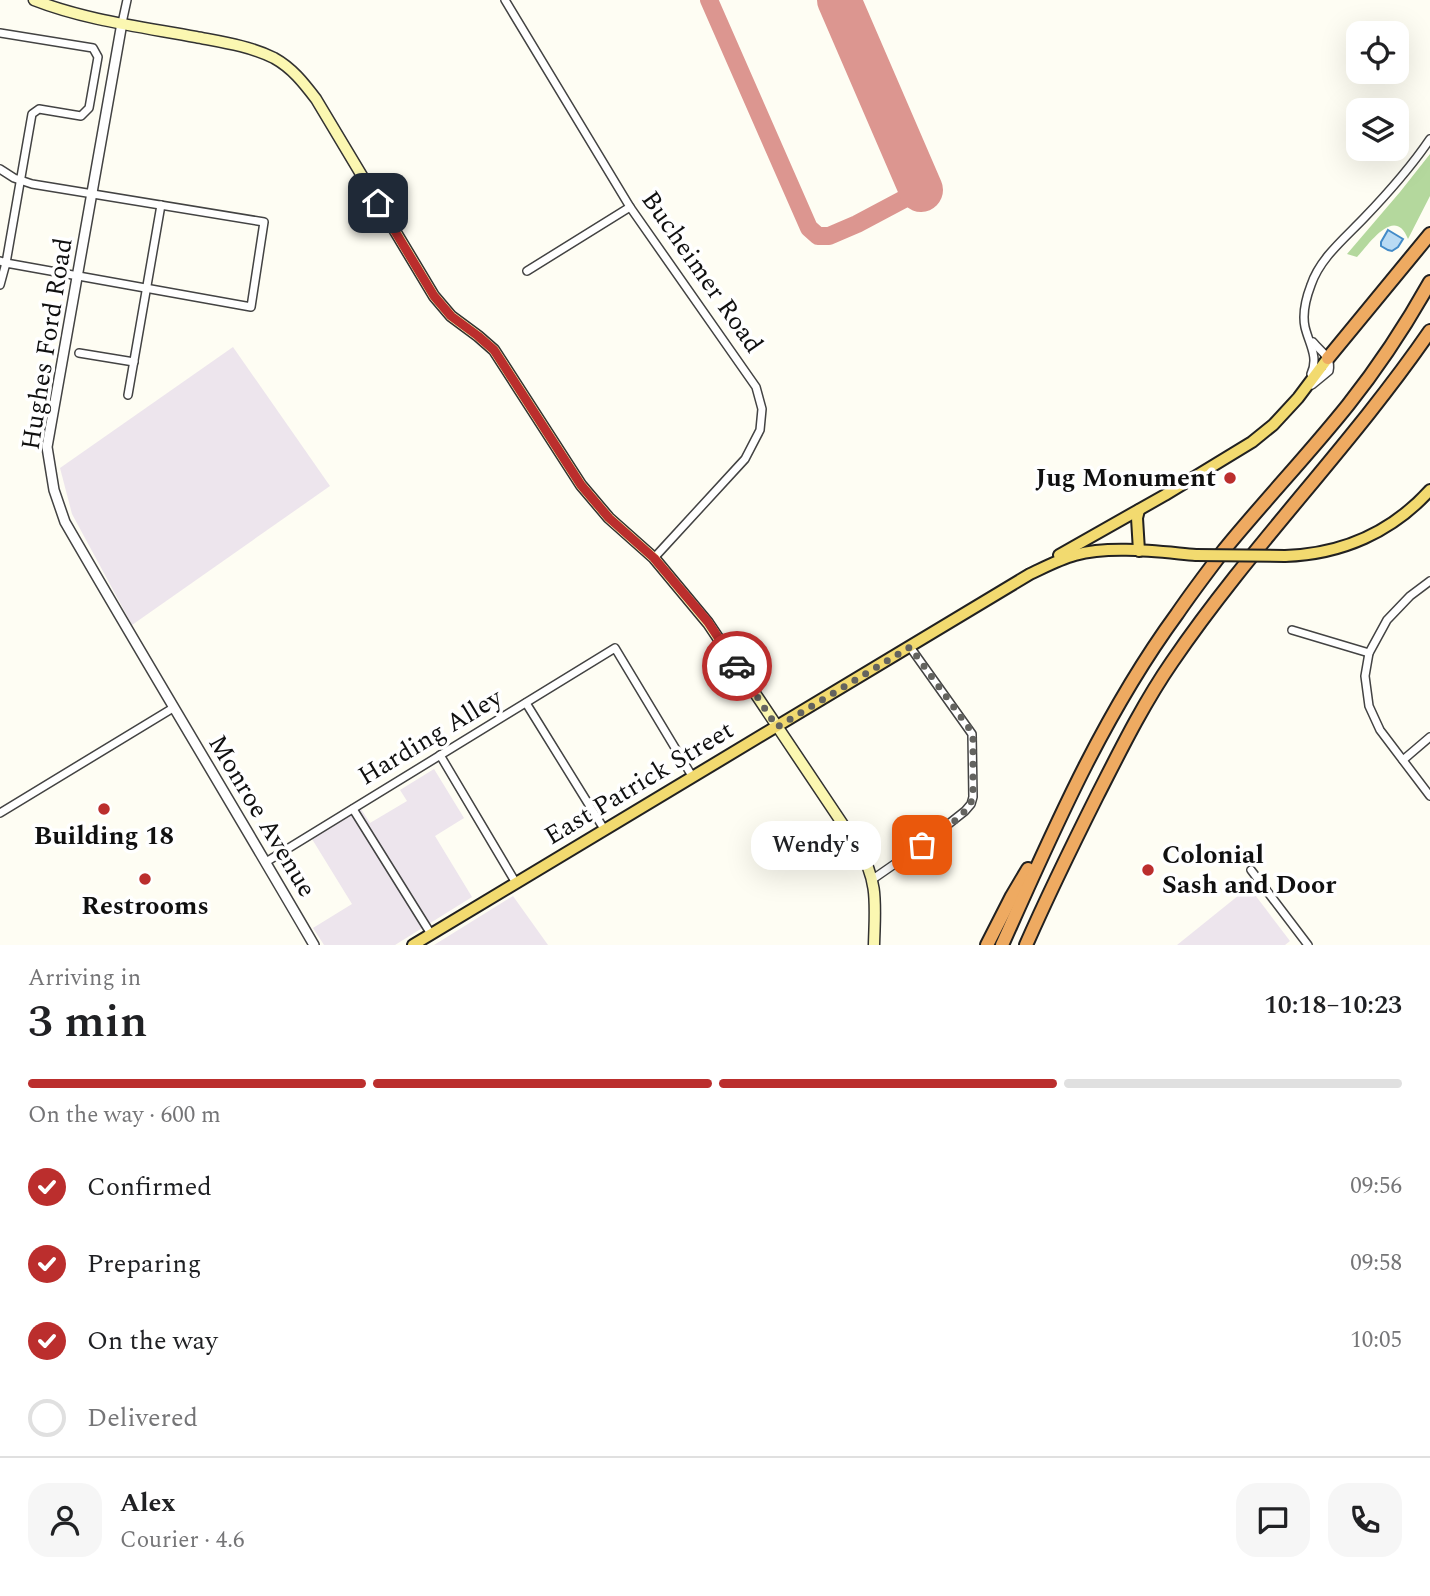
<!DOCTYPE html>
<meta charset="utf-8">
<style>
body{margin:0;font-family:Spectral,serif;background:#f6f6f6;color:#202124;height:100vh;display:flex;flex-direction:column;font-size:26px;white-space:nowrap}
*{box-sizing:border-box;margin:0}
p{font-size:23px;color:#757577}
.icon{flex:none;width:38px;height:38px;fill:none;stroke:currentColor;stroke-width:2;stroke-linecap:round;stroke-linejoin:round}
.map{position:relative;height:945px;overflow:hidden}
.details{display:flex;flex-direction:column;background:#fff;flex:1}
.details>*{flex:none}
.fabs{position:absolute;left:1346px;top:21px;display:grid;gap:14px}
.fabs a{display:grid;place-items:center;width:63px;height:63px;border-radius:14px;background:#fff;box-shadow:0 7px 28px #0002;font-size:35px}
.pin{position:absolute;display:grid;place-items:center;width:60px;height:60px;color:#fff;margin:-30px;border-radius:14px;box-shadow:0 4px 10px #0006}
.courier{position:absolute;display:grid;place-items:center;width:70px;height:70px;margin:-35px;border:5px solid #bb2e2d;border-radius:50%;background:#fff;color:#222;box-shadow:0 2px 9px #0007}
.bubble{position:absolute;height:49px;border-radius:21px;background:#fff;box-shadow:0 7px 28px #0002;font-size:23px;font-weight:600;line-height:49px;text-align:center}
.overview em{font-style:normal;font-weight:600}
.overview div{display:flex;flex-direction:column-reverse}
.overview{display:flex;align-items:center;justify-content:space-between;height:119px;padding:0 28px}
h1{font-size:46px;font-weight:600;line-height:52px}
.bar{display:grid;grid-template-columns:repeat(4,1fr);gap:10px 7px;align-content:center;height:84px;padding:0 28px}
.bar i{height:9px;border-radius:5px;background:#e0e0e0}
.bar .active{background:#bb2e2d}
.bar p{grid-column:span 4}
.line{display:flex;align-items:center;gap:18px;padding:0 28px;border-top:2px solid #e0e0e0}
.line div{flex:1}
.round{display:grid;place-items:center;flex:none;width:74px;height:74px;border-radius:21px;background:#f6f6f6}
ol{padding:0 28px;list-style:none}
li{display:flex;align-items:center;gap:21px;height:77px}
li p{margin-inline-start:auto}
li .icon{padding:7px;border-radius:50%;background:#bb2e2d;color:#fff;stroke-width:4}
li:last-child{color:#757577}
li i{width:38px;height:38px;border:4px solid #e0e0e0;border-radius:50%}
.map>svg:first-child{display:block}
.industrial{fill:#ede5ed}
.forest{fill:#b4d89d}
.water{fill:#b9dbf4;stroke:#438bc8;stroke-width:2}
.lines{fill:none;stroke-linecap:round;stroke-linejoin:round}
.taxiway{stroke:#dc9690;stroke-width:18}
.runway{stroke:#dc9690;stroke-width:44}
.minor-casing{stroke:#434343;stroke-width:10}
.tertiary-casing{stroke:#434343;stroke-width:12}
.secondary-casing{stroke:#323232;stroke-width:13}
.primary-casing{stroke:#212121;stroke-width:14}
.motorway-casing{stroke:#212121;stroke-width:16}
.minor{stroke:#fff;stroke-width:7}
.tertiary{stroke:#fff;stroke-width:9}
.secondary{stroke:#fbf7b1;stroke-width:10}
.primary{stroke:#f2da6f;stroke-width:10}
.motorway{stroke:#eeaa61;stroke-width:12}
.primary-bridge-casing{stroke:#212121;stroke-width:14;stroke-linecap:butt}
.primary-bridge{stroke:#f2da6f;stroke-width:10}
.done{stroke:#63635f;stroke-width:7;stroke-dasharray:0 12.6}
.route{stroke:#bb2e2d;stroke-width:9}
.poi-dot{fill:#bb2e2d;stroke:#fff;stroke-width:2.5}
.labels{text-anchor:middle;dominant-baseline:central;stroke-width:7;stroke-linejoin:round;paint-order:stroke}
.street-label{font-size:26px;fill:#101010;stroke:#fff}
.poi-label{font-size:26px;font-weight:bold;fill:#101010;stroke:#fff}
</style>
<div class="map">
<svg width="1430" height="945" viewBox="0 0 1430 945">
<rect width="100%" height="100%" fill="#fefdf3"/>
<!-- industrial -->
<g class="industrial">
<path d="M233,347L330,486L132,625L72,514L60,468Z"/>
<path d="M434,769L464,818L435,836L472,897L395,945H324L313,928L352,904L312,839L361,809L370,823L407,801L400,790Z"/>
<path d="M1249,887L1290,941L1285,945H1177Z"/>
<path d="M513,896L548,945H434Z"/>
</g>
<!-- forest -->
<path class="forest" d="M1430,154V196L1408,239C1395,205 1369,244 1357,257L1347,254L1400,192Z"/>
<!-- water -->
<path class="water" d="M1388,230L1403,239L1398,247L1392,251L1388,250L1381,246V242Z"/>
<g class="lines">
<!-- taxiway -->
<path class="taxiway" d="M709,0L809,228L818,236H829L857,224L921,190"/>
<!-- runway -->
<path class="runway" d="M839,0L921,190"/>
<!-- minor casing -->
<g class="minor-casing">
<g id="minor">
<path d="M505,0L630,207L756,387L762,409L760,430L745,459L654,558"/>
<path d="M122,23L127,0"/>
<path d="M0,33L93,48L98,57L89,108L81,116L39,109L32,114L6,263L0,261"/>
<path d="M0,169L14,178L32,184L264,222L251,307L6,263L0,285"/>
<path d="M527,271L630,207"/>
<path d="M79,353L134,362"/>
<path d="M1311,374C1319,357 1309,344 1305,327C1302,313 1306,298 1311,285C1320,258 1345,238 1364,218C1388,193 1411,167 1430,139"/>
<path d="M1312,385L1329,371C1332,357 1321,352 1313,342"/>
<path d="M128,395L161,205"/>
<path d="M1430,581L1410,596L1387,620L1369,653L1365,676L1369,706L1380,730L1430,796"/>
<path d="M1292,630L1369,653"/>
<path d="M526,703L604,829"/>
<path d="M440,755L516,883"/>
<path d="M1403,760L1430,737"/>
<path d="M353,809L431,934"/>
<path d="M0,813L173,708"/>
<path d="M266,862L615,648L692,776"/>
<path d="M1251,870L1308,945"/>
<path d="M873,879L922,845L965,811L971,804L973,797L972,734L910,647"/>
</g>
</g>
<!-- tertiary casing -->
<g class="tertiary-casing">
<path id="tertiary" d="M122,23L47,447L54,490L65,522C147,664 232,804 314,945"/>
</g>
<!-- secondary casing -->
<g class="secondary-casing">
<path id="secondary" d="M34,0C85,20 142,27 196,37C222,42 250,46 274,58C292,68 303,82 316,99L434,296L451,316L478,336L494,350L581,485L609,518L654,558L708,623L858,847C879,882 875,905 874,945"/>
</g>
<!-- primary casing -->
<g class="primary-casing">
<g id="primary">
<path d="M1139,510L1137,518L1139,551"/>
<path d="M1059,555L1165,495L1252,442L1273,425L1298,398L1328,358"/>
<path d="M1285,556C1342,554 1392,532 1430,490"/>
<path d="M413,945L1030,574C1045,567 1060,559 1075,555C1111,545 1160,552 1196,555"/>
</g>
</g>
<!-- motorway casing -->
<g class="motorway-casing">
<g id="motorway">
<path d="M1328,358L1430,234"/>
<path d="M987,945L1012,896L1028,869"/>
<path d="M1002,945C1053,831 1103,715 1177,614C1192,592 1208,571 1224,550C1264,501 1308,455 1348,405C1379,366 1406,325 1430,282"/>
<path d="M1026,945C1048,895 1072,846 1097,796C1120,751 1143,704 1172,662C1251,546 1351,446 1430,331"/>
</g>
</g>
<!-- minor -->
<use href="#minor" class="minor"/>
<!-- tertiary -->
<use href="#tertiary" class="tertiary"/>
<!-- secondary -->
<use href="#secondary" class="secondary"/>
<!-- primary -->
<use href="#primary" class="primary"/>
<!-- motorway -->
<use href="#motorway" class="motorway"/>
<!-- primary-bridge casing -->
<g class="primary-bridge-casing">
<path id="primary-bridge" d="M1196,555L1285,556"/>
</g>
<!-- primary-bridge -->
<use href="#primary-bridge" class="primary-bridge"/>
</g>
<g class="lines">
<!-- done -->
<path class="done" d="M737,666L777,727L910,647L969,728L973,739V797C968,816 937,833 922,845"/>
<!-- route -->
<path class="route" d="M378,203L434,296L451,316L478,336L494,350L581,485L609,518L654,558L708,622L737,666"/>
</g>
<!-- markers -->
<g class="poi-dot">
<circle cx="1230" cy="478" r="7"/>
<circle cx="104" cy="809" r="7"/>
<circle cx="1148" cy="870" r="7"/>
<circle cx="145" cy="879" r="7"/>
</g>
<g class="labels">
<!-- street labels -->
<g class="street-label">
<text transform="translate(702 272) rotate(55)">Bucheimer Road</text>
<text transform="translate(47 344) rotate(-81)">Hughes Ford Road</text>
<text transform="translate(430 737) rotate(-31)">Harding Alley</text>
<text transform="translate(639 783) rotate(-31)">East Patrick Street</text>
<text transform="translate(262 816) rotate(59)">Monroe Avenue</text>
</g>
<!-- poi labels -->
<g class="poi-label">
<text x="1216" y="478" text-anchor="end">Jug Monument</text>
<text x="104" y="836">Building 18</text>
<text x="1162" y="855" text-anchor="start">Colonial<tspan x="1162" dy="30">Sash and Door</tspan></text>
<text x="145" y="906">Restrooms</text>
</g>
</g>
</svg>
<div class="fabs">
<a><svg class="icon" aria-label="locate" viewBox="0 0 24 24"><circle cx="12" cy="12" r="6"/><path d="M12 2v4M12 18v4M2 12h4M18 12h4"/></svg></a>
<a><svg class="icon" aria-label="layers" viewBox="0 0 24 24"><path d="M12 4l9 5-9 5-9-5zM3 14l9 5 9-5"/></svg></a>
</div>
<div class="pin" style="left:922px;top:845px;background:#ea580c"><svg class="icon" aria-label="bag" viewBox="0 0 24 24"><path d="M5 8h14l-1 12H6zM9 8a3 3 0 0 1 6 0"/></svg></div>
<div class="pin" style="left:378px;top:203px;background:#1f2937"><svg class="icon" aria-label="home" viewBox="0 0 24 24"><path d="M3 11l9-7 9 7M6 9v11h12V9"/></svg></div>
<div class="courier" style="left:737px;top:666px"><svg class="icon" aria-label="car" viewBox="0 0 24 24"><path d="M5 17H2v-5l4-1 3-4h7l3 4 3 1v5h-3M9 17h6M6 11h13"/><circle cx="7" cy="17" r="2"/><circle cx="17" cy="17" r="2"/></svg></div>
<div class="bubble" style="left:751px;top:821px;width:130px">Wendy's</div>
</div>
<section class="details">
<div class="overview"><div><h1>3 min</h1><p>Arriving in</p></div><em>10:18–10:23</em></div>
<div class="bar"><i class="active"></i><i class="active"></i><i class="active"></i><i></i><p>On the way · 600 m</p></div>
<ol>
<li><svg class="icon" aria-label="check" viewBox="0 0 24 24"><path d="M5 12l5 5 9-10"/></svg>Confirmed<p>09:56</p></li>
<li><svg class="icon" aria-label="check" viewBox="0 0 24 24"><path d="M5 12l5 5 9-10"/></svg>Preparing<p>09:58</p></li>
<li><svg class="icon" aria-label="check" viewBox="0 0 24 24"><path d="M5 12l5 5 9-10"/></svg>On the way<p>10:05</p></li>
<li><i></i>Delivered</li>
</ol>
<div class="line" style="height:126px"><a class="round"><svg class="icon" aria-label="person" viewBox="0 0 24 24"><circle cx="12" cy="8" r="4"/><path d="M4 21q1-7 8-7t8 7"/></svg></a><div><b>Alex</b><p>Courier · 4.6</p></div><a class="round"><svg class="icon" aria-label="chat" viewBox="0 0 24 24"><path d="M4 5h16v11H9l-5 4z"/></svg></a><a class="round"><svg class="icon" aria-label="phone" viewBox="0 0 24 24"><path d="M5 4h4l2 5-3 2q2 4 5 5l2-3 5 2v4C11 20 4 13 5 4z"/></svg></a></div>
</section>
